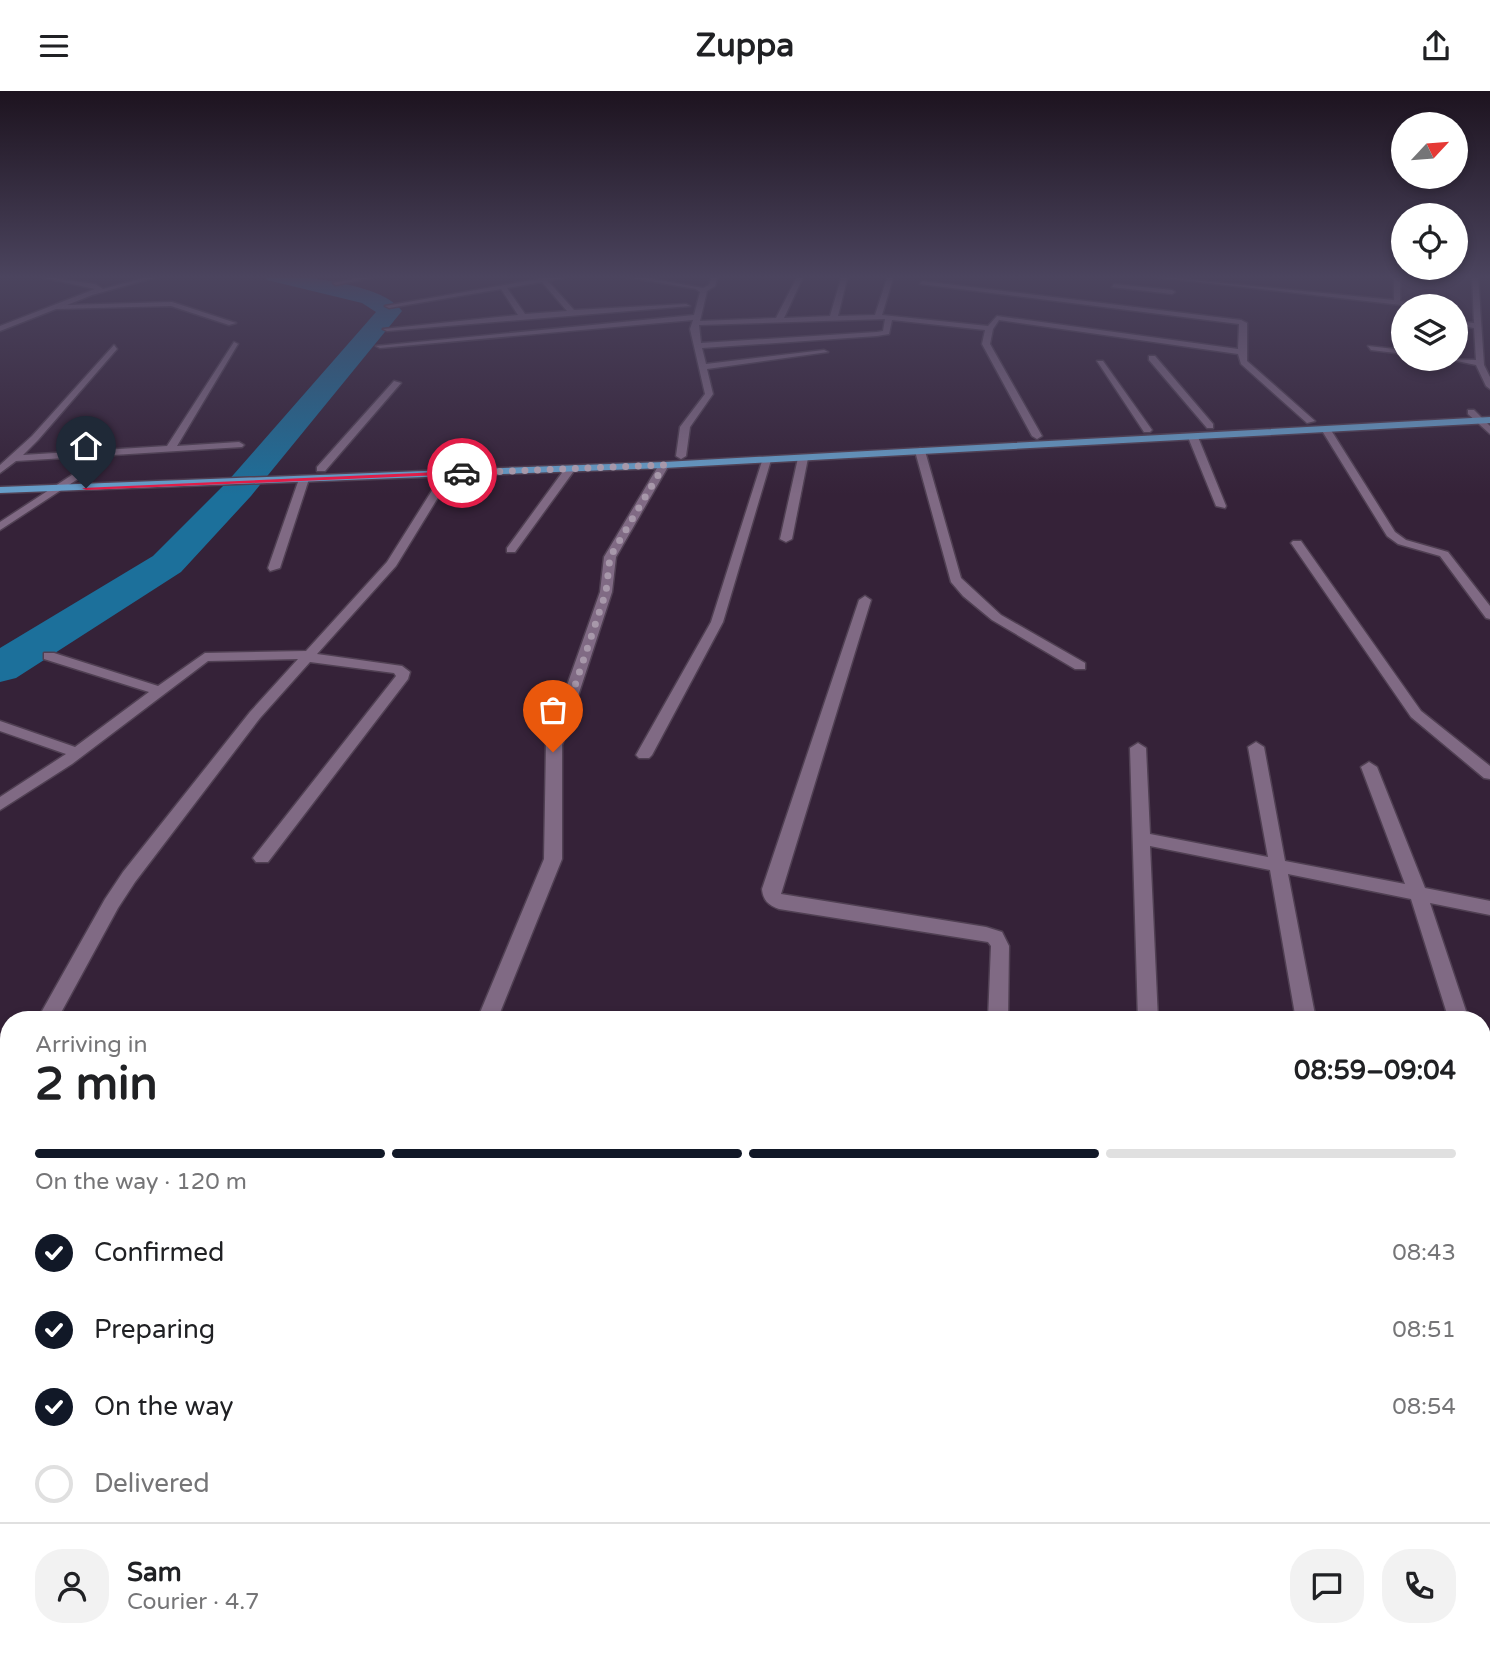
<!DOCTYPE html>
<meta charset="utf-8">
<style>
body{margin:0;font-family:"Varela Round",sans-serif;background:#f2f2f2;color:#202124;height:100vh;display:flex;flex-direction:column;font-size:26px;white-space:nowrap}
*{box-sizing:border-box;margin:0}
p{font-size:23px;color:#757577}
.icon{flex:none;width:38px;height:38px;fill:none;stroke:currentColor;stroke-width:2;stroke-linecap:round;stroke-linejoin:round}
.map{position:relative;flex:1;overflow:hidden}
.details{position:absolute;left:0px;top:920px;width:1491px;height:653px;display:flex;flex-direction:column;background:#fff;border-radius:28px 28px 0 0;box-shadow:0 4px 10px #0003}
.details>*{flex:none}
.needle{width:46px;rotate:64deg}
.fabs{position:absolute;left:1391px;top:21px;display:grid;gap:14px}
.fabs a{display:grid;place-items:center;width:77px;height:77px;border-radius:50%;background:#fff;box-shadow:0 4px 10px #0003;font-size:35px}
.pin{position:absolute;display:grid;place-items:center;width:60px;height:60px;color:#fff;margin:-72px -30px;border-radius:50% 50% 50% 0;rotate:-45deg;box-shadow:0 0 7px #0007}
.pin .icon{rotate:45deg}
.courier{position:absolute;display:grid;place-items:center;width:70px;height:70px;margin:-35px;border:5px solid #e11d48;border-radius:50%;background:#fff;color:#222;box-shadow:0 2px 9px #0007}
.headline em{font-style:normal;font-weight:700}
.headline div{display:flex;flex-direction:column-reverse}
.headline{display:flex;align-items:center;justify-content:space-between;height:119px;padding:0 35px}
h1{font-size:46px;font-weight:700;line-height:52px}
.bar{display:grid;grid-template-columns:repeat(4,1fr);gap:10px 7px;align-content:center;height:84px;padding:0 35px}
.bar i{height:9px;border-radius:5px;background:#e0e0e0}
.bar .on{background:#111827}
.bar p{grid-column:span 4}
.line{display:flex;align-items:center;gap:18px;padding:0 35px;border-top:2px solid #e0e0e0}
.line div{flex:1}
.round{display:grid;place-items:center;flex:none;width:74px;height:74px;border-radius:28px;background:#f2f2f2}
ol{padding:0 35px;list-style:none}
li{display:flex;align-items:center;gap:21px;height:77px}
li p{margin-inline-start:auto}
li .icon{padding:7px;border-radius:50%;background:#111827;color:#fff;stroke-width:4}
li:last-child{color:#757577}
li i{width:38px;height:38px;border:4px solid #e0e0e0;border-radius:50%}
header{display:flex;justify-content:space-between;align-items:center;height:91px;padding:0 35px;background:#fff;font-size:32px;font-weight:700}
.map>svg:first-child{display:block}
.lines{fill:none;stroke-linecap:round;stroke-linejoin:round}
.river{fill:#1c709b;fill-rule:evenodd}
.minor-casing{stroke:#504053;stroke-width:3}
.major-casing{stroke:#504053;stroke-width:3}
.minor{fill:#806a84;fill-rule:evenodd}
.major{fill:#679fcb;fill-rule:evenodd}
.route{fill:#e11d48}
.done{stroke:#a798aa;stroke-width:7;stroke-dasharray:0 12.6}
</style>
<header><svg class="icon" aria-label="menu" viewBox="0 0 24 24"><path d="M4 6h16M4 12h16M4 18h16"/></svg>Zuppa<svg class="icon" aria-label="share" viewBox="0 0 24 24"><path d="M12 15V3M7 8l5-5 5 5M5 13v7h14v-7"/></svg></header>
<div class="map">
<svg width="1490" height="1572" viewBox="0 0 1490 1572">
<rect width="100%" height="100%" fill="#352238"/>
<g class="lines">
<!-- river -->
<path class="river" d="M264,184C297,184 383,192 402,220L251,405L181,481L16,587L0,591V557L153,465L227,391L376,221L362,212L267,189Z"/>
<!-- minor casing -->
<g class="minor-casing">
<g id="minor">
<path d="M32,184L95,193L103,198L154,184H164L92,204L67,214L172,211L236,232L229,234L171,215L56,218L0,240V235L95,198Z"/>
<path d="M371,184H385L336,194L333,192Z"/>
<path d="M561,184H575L548,190L574,219L686,213L690,215L387,240L383,238L518,224L501,198L389,217L385,215ZM542,191L567,220L525,223L507,197Z"/>
<path d="M615,184H631L703,197L709,194L712,184H718L715,195L707,200L700,230L776,227L798,184H804L784,227L830,225L842,184H848L838,225L875,224L888,184H894L882,224L988,235L997,225L1238,258L1239,233L920,193L922,190L1241,229L1247,232V270L1315,330L1307,332L1241,273L1238,263L999,229L993,238L990,253L1042,345L1037,348L1032,345L982,253L985,239L892,229L889,243L877,245L702,257L706,273L824,259L828,261L707,278L713,303L690,336L686,365L681,368L676,365L680,336L705,303L690,238L693,229L380,257L376,255L694,224L700,201L696,198ZM885,228L883,240L877,241L701,252L699,234Z"/>
<path d="M1140,184L1394,209V184H1400V210L1431,215H1410Z"/>
<path d="M1472,184H1478L1484,274L1490,286V298L1486,295L1476,274L1447,268L1476,269L1474,237L1456,234V230L1474,232Z"/>
<path d="M1114,193L1172,199L1175,201L1172,203L1112,196Z"/>
<path d="M234,251L238,253L177,355L239,351L244,354L242,356L16,370L0,382V374L32,345L114,254L117,258L38,349L23,364L167,355Z"/>
<path d="M1368,255L1404,259V263L1371,259Z"/>
<path d="M1149,265H1155L1213,333V337H1207L1149,269Z"/>
<path d="M1097,270H1103L1152,339L1150,341H1144Z"/>
<path d="M394,290L401,292L325,380H317V376Z"/>
<path d="M1468,319H1474L1490,335V343L1468,323Z"/>
<path d="M1323,336H1329L1395,441L1406,449L1448,461L1490,515V528L1486,527L1440,465L1398,453L1387,445L1321,338Z"/>
<path d="M1193,343L1198,346L1226,415L1225,417L1216,415L1188,346Z"/>
<path d="M920,357L925,360L961,487L1001,524L1085,572V578H1075L992,529L963,505L951,491L915,360Z"/>
<path d="M803,364L808,367L792,448L786,451L780,448L798,367Z"/>
<path d="M763,367L771,369L723,531L652,664L649,667H639L636,664L711,531Z"/>
<path d="M660,372L669,374L616,466L612,501L562,654V768L497,929H477L544,768L546,654L600,501L604,466Z"/>
<path d="M567,375L576,377L515,461H507V457Z"/>
<path d="M448,379L453,382L396,475L317,563L402,575L410,581L408,588L268,771H256L253,767L256,763L396,585L394,582L310,571L260,627L135,791L118,817L57,929H37L105,808L123,781L250,621L298,568L208,570L72,673L0,719V706L66,663L0,640V630L75,656L149,601L44,568V562H54L158,595L205,562L306,560L387,471L443,382Z"/>
<path d="M72,384L81,386L0,439V431Z"/>
<path d="M304,385L309,388L280,477L270,480L268,477L299,388Z"/>
<path d="M1293,450H1301L1421,620L1490,675V688L1484,687L1411,626L1291,452Z"/>
<path d="M865,505L871,509L781,803L986,836L1002,841L1009,855L1008,929H988L991,855L988,851L779,818C768,814 763,809 762,798L859,509Z"/>
<path d="M1256,651L1264,656L1285,770L1405,793L1361,676L1369,671L1377,676L1425,797L1490,810V824L1430,812L1469,929H1449L1411,808L1288,783L1316,929H1296L1270,779L1150,755L1158,929H1138L1130,657L1138,652L1146,657L1150,743L1268,766L1248,656Z"/>
<path d="M9,984V1012L0,1017V989Z"/>
<path d="M1482,992L1490,996V1035L1482,1032Z"/>
<path d="M0,1044L9,1046V1067L0,1066Z"/>
<path d="M1482,1139L1490,1140V1164L1482,1163Z"/>
<path d="M0,1272L9,1275V1301L0,1298Z"/>
<path d="M746,1564H778L777,1572H745Z"/>
<path d="M1065,1564H1097L1098,1572H1066Z"/>
<path d="M1186,1564H1218L1219,1572H1187Z"/>
<path d="M1418,1564H1450L1451,1572H1419Z"/>
</g>
</g>
<!-- major casing -->
<g class="major-casing">
<path id="major" d="M1490,326V332L664,377L0,402V396L664,371Z"/>
</g>
<!-- minor -->
<use href="#minor" class="minor"/>
<!-- major -->
<use href="#major" class="major"/>
</g>
<!-- sky -->
<linearGradient id="sky" x2="0" y2="1"><stop stop-color="#1d131f"/><stop offset="0.46" stop-color="#4b445e"/><stop offset="1" stop-color="#4b445e" stop-opacity="0"/></linearGradient>
<rect width="1490" height="404" fill="url(#sky)"/>
<!-- route -->
<path class="route" d="M462,380L464,383L86,399L82,397Z"/>
<g class="lines">
<!-- done -->
<path class="done" d="M462,382L664,374L610,466L606,501L553,661"/>
</g>
</svg>
<div class="fabs">
<a><svg class="needle" viewBox="-14 -14 28 28"><path d="M0-13l5 13h-10z" fill="#e53935"/><path d="M0 13l5-13h-10z" fill="#757577"/></svg></a>
<a><svg class="icon" aria-label="locate" viewBox="0 0 24 24"><circle cx="12" cy="12" r="6"/><path d="M12 2v4M12 18v4M2 12h4M18 12h4"/></svg></a>
<a><svg class="icon" aria-label="layers" viewBox="0 0 24 24"><path d="M12 4l9 5-9 5-9-5zM3 14l9 5 9-5"/></svg></a>
</div>
<div class="pin" style="left:553px;top:661px;background:#ea580c"><svg class="icon" aria-label="bag" viewBox="0 0 24 24"><path d="M5 8h14l-1 12H6zM9 8a3 3 0 0 1 6 0"/></svg></div>
<div class="pin" style="left:86px;top:397px;background:#1f2937"><svg class="icon" aria-label="home" viewBox="0 0 24 24"><path d="M3 11l9-7 9 7M6 9v11h12V9"/></svg></div>
<div class="courier" style="left:462px;top:382px"><svg class="icon" aria-label="car" viewBox="0 0 24 24"><path d="M5 17H2v-5l4-1 3-4h7l3 4 3 1v5h-3M9 17h6M6 11h13"/><circle cx="7" cy="17" r="2"/><circle cx="17" cy="17" r="2"/></svg></div>
<section class="details">
<div class="headline"><div><h1>2 min</h1><p>Arriving in</p></div><em>08:59–09:04</em></div>
<div class="bar"><i class="on"></i><i class="on"></i><i class="on"></i><i></i><p>On the way · 120 m</p></div>
<ol>
<li><svg class="icon" aria-label="check" viewBox="0 0 24 24"><path d="M5 12l5 5 9-10"/></svg>Confirmed<p>08:43</p></li>
<li><svg class="icon" aria-label="check" viewBox="0 0 24 24"><path d="M5 12l5 5 9-10"/></svg>Preparing<p>08:51</p></li>
<li><svg class="icon" aria-label="check" viewBox="0 0 24 24"><path d="M5 12l5 5 9-10"/></svg>On the way<p>08:54</p></li>
<li><i></i>Delivered</li>
</ol>
<div class="line" style="height:126px"><a class="round"><svg class="icon" aria-label="person" viewBox="0 0 24 24"><circle cx="12" cy="8" r="4"/><path d="M4 21q1-7 8-7t8 7"/></svg></a><div><b>Sam</b><p>Courier · 4.7</p></div><a class="round"><svg class="icon" aria-label="chat" viewBox="0 0 24 24"><path d="M4 5h16v11H9l-5 4z"/></svg></a><a class="round"><svg class="icon" aria-label="phone" viewBox="0 0 24 24"><path d="M5 4h4l2 5-3 2q2 4 5 5l2-3 5 2v4C11 20 4 13 5 4z"/></svg></a></div>
</section>
</div>
